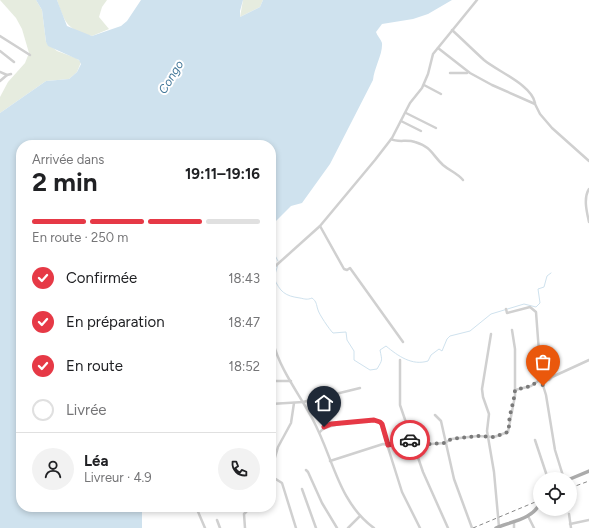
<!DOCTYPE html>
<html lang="fr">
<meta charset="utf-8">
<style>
body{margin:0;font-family:Figtree,sans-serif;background:#f2f2f2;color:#202124;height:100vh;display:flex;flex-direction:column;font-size:15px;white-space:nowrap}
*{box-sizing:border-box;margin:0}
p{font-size:13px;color:#757577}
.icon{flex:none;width:22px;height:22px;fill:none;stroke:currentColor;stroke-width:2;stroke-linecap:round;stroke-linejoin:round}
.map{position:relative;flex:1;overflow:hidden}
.details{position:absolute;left:16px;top:140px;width:260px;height:372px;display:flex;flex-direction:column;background:#fff;border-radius:16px;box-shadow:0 2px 6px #0003}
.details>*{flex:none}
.fabs{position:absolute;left:533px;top:472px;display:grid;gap:8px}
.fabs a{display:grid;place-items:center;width:44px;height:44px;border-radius:50%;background:#fff;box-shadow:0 2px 6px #0003;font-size:20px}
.pin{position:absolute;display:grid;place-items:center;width:34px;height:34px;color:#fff;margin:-41px -17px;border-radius:50% 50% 50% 0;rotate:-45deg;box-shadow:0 0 4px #0007}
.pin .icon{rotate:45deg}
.courier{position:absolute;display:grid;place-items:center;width:40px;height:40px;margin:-20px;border:3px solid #e63946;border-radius:50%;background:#fff;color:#222;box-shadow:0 1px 5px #0007}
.headline em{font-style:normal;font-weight:700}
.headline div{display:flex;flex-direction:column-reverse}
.headline{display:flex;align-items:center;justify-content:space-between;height:68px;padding:0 16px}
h1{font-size:26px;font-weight:700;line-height:30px}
.bar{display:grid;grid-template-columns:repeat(4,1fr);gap:6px 4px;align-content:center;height:48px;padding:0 16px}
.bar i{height:5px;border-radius:3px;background:#e0e0e0}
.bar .on{background:#e63946}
.bar p{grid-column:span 4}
.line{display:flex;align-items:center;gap:10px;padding:0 16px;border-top:1px solid #e0e0e0}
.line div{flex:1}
.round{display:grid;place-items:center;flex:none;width:42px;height:42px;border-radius:21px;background:#f2f2f2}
ol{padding:0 16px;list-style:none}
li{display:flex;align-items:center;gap:12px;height:44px}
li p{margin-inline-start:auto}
li .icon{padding:4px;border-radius:50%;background:#e63946;color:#fff;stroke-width:4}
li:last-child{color:#757577}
li i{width:22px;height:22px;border:2px solid #e0e0e0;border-radius:50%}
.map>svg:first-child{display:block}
.green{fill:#e6ecdf}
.water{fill:#cfe2ee}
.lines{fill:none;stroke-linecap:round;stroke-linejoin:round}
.stream{stroke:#cfe2ee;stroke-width:1}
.minor{stroke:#d0d0d0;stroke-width:2.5}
.primary{stroke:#ababab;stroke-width:3.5}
.rail{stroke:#888;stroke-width:1;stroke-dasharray:4 3;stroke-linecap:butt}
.done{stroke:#7a7a7a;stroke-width:4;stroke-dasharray:0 7.2}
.route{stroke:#e63946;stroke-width:5}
.labels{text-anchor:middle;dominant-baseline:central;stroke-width:4;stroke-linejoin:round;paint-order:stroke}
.water-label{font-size:12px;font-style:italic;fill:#3f7597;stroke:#fff}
</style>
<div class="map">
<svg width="589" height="528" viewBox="0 0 589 528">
<rect width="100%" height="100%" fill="#fff"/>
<!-- green -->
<g class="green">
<path d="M0,0H36L42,10L46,42L57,51L76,58L81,62L77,72L69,79L46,81L0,113V97L8,82L25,63L29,53L22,29L16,18Z"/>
<path d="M57,0H107L102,7L99,17L109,29L92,36C67,30 65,23 57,0Z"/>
<path d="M243,0H263L260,7L240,17Z"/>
</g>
<!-- water -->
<path class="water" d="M36,0H57L67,26L92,36L121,26L127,21L141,0H243L240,11V17L260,7L263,0H452L428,14L413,19L382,24L376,32C377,36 381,39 382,43C383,54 374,68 373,80L330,164L302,203L291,206L271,226V145H21V507H142V528H0V113L46,81L69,79L77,72L81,64L79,60L48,46L46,42L42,10Z"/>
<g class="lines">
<!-- stream -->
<g class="stream">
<path d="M271,248L278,261"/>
<path d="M278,264L274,278C280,292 285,296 300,298C305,299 307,300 312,298C317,302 316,304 318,310C319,314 329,329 333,333L346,332L347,340L354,351V360L370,370L377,369C383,359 382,361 380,350L386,346C398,356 412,366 428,361L431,355L439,349L442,351L447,339L450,336L470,331L491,314L524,304L536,307L540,303L538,289L544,287L547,276L551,273"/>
</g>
<!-- minor -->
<g class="minor">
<path d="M452,30C463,40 473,50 484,60C497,71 532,85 535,103"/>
<path d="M0,36L30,55"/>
<path d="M438,48L470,73L492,85L535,104L540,114L552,128L589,161"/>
<path d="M0,51L14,62"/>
<path d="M0,72L7,75L11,74"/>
<path d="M450,73H467"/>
<path d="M0,81L7,75"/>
<path d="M424,85L441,94"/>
<path d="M406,113L436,128"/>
<path d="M401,121L421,131"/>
<path d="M391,139C398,143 407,139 415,142C432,147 432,155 443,165C450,171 457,173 463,180"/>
<path d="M589,189C583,198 587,213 589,222"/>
<path d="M320,226L344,269L347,270L350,268L403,342"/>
<path d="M271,270L320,226L375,160L392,138L410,103L422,88L428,74L433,54L477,0"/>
<path d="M271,290C273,307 269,326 273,342C280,370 300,395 313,420C333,457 338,502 374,528"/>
<path d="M506,309L507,313L530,307L536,312L541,379L546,395L555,450L564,479"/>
<path d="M491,334L482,389L483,397L489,414L487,431L494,472L499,527"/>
<path d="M400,360V405L423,472L448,528"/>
<path d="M271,381H291"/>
<path d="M515,390L531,386L541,379L549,380L552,377L589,360"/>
<path d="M271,404L303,402L360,388"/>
<path d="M435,415L441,421L454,479L472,528"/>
<path d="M320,432C325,423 362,422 374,420L380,422L402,492L420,528"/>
<path d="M412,440L417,445L445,443L451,439L478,436L494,437L508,432L515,396V349L512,330"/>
<path d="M535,440L548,479"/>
<path d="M271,454H275"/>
<path d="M330,461L383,444L388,445L412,440"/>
<path d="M306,470L308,472L322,503L337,528"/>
<path d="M271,471L278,447L291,423L294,403"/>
<path d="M271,476L282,483L296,528"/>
<path d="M302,489L316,528"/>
<path d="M196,507L205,528"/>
<path d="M569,514L571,528"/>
<path d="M528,516L534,528"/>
<path d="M217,520L220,528"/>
<path d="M514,521V528"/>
<path d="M570,524L589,520"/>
<path d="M245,528L244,514L251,507"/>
<path d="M348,528L360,516"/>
</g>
<!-- primary -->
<g class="primary">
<path d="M570,479L589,471"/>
<path d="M496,528C509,522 535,519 540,502"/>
</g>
<!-- rail -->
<g class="rail">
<path d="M570,488L589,481"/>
<path d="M473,528L540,500"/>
</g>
</g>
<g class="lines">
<!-- done -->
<path class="done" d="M410,440H412L417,445L445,443L451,439L478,436L494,437L508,432L509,429C508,416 514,404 515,390L531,386L541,379L543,386"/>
<!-- route -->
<path class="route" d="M324,427L331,424L374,420L380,422L382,424L388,445L410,440"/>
</g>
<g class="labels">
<!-- water labels -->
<g class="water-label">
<text transform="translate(171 77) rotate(-59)">Congo</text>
</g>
</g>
</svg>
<div class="fabs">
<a><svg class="icon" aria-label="locate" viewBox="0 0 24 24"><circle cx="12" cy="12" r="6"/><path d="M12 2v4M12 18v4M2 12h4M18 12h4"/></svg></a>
</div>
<div class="pin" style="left:543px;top:386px;background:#ea580c"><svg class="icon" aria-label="bag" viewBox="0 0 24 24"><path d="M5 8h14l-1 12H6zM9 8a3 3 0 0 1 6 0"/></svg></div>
<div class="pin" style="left:324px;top:427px;background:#1f2937"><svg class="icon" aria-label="home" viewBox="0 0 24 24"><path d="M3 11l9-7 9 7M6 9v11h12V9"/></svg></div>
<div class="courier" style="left:410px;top:440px"><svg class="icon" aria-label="car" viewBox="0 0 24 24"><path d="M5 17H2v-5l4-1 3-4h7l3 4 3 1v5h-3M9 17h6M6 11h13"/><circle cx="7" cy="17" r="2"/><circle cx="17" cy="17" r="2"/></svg></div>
<section class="details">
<div class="headline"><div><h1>2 min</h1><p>Arrivée dans</p></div><em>19:11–19:16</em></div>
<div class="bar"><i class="on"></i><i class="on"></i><i class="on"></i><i></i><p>En route · 250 m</p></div>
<ol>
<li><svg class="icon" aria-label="check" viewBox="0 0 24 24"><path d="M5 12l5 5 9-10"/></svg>Confirmée<p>18:43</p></li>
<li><svg class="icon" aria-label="check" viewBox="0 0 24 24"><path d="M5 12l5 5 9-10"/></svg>En préparation<p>18:47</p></li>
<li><svg class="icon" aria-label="check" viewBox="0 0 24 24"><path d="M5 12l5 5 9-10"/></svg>En route<p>18:52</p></li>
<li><i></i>Livrée</li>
</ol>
<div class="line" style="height:72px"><a class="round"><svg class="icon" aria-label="person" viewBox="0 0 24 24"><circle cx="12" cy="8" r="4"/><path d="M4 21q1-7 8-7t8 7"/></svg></a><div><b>Léa</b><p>Livreur · 4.9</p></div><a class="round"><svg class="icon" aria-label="phone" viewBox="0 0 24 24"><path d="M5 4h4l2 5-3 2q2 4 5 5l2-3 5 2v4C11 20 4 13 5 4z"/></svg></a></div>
</section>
</div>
